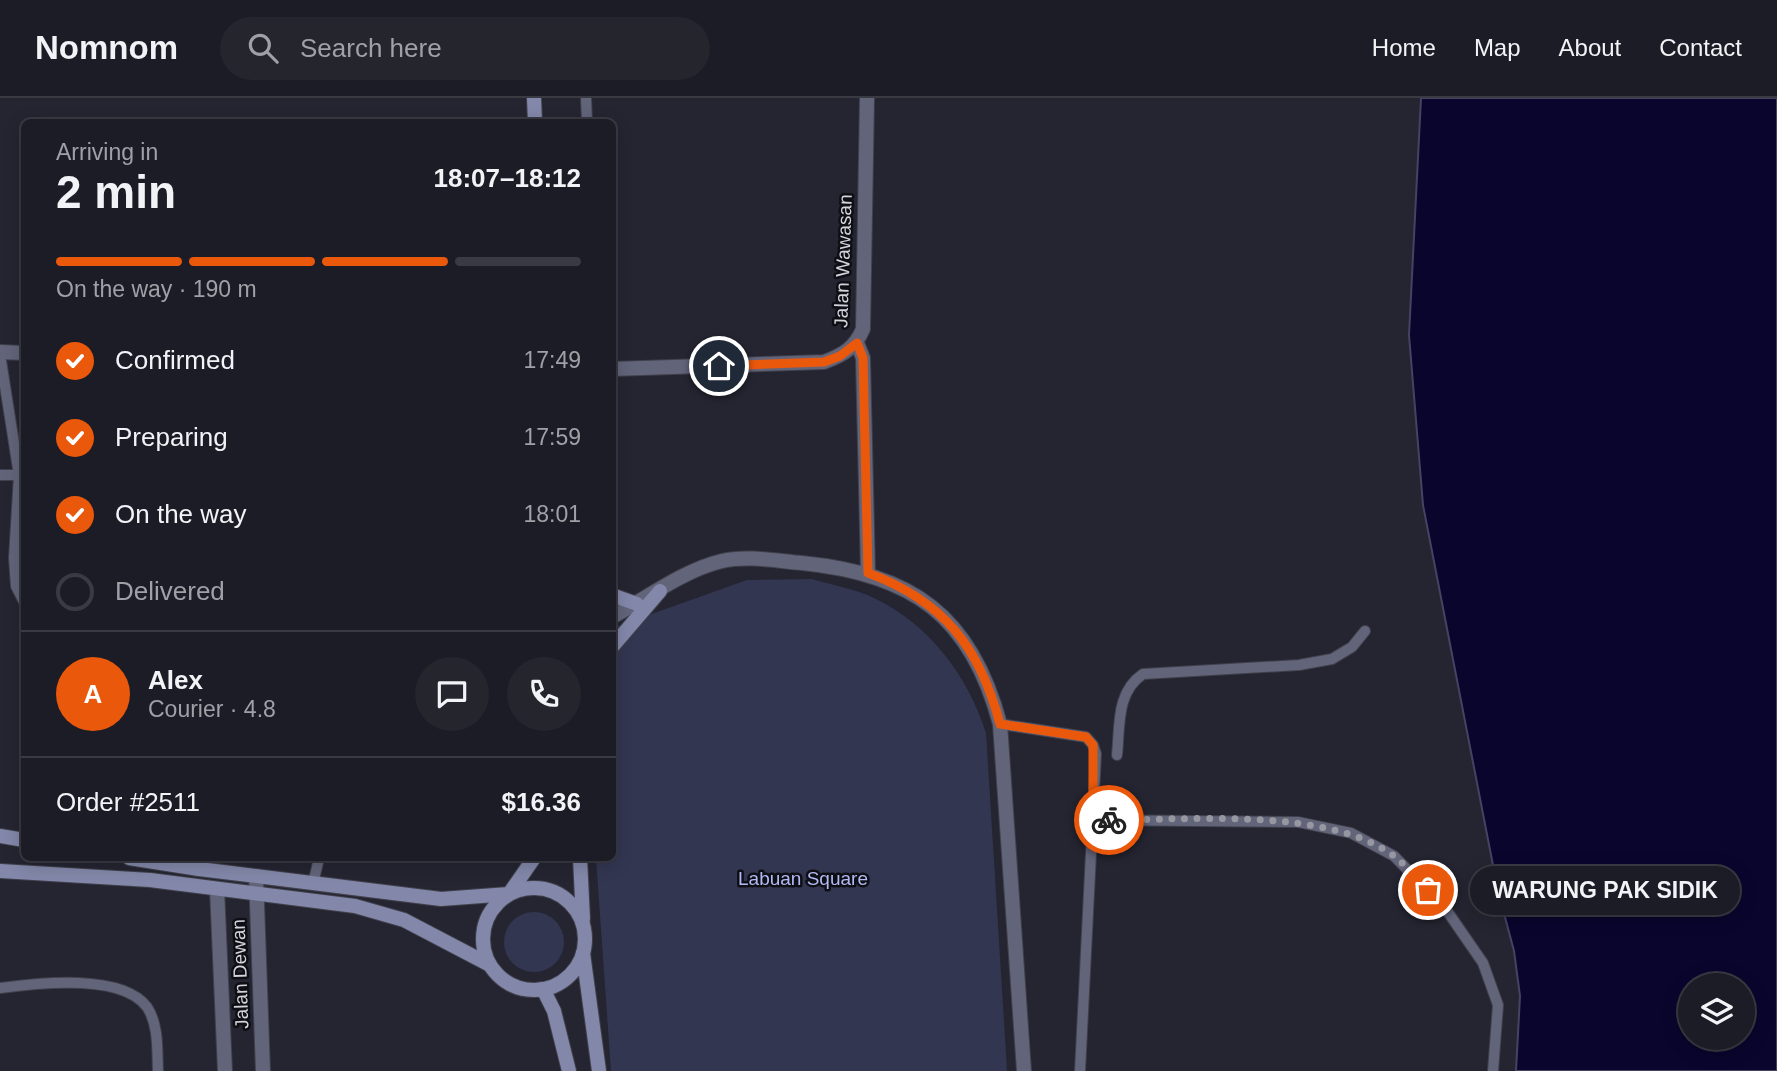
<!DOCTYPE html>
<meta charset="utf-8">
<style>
body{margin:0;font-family:Arial,sans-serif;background:#24252d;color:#f1f3f6;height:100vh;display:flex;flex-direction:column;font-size:26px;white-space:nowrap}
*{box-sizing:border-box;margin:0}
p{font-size:23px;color:#a0a1a7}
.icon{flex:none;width:38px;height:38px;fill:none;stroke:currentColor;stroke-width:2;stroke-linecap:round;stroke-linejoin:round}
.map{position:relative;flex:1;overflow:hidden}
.panel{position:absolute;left:21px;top:21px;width:595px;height:742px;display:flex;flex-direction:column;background:#1b1c25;border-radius:10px;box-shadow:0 4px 18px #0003,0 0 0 2px #393a42}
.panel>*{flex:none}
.fabs{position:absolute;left:1678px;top:875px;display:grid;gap:14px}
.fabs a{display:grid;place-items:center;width:77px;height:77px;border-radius:50%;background:#1b1c25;box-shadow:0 4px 18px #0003,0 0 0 2px #393a42;font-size:35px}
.pin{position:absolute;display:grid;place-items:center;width:60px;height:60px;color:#fff;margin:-30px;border:4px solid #fff;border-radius:50%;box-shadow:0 2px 7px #0007}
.courier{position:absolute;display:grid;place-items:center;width:70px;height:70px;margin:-35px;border:5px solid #ea580c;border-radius:50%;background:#fff;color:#222;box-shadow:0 2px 9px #0007}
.bubble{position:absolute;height:49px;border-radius:24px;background:#1b1c25;box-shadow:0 4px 18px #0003,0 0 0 2px #393a42;font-size:23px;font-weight:600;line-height:49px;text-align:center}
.headline em{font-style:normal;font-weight:600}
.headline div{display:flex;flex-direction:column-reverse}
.headline{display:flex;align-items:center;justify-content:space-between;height:119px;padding:0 35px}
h1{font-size:46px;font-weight:600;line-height:52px}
.bar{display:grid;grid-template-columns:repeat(4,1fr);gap:10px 7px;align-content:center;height:84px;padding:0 35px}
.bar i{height:9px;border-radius:5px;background:#393a42}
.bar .on{background:#ea580c}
.bar p{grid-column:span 4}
.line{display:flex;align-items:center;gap:18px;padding:0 35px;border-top:2px solid #393a42}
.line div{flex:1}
.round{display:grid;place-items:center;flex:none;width:74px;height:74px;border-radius:37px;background:#24252d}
ol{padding:0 35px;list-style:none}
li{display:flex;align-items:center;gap:21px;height:77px}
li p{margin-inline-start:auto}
li .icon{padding:7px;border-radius:50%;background:#ea580c;color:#fff;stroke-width:4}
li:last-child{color:#a0a1a7}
li i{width:38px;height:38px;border:4px solid #393a42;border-radius:50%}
header{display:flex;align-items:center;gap:42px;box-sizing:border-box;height:98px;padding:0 35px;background:#1b1c25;border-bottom:2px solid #393a42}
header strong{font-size:33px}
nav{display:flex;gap:38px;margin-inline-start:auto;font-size:24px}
.search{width:490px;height:63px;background:#24252d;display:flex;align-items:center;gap:18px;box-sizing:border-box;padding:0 24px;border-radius:38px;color:#a0a1a7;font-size:26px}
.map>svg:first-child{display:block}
.green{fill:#333651}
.water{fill:#09052d;stroke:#464362;stroke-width:2;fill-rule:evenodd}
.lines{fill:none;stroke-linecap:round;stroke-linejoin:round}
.lane-casing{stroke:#40414c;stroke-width:12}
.street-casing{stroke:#40414c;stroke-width:16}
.secondary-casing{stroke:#40414c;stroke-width:16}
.lane{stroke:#62647a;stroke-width:10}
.street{stroke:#62647a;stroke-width:14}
.secondary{stroke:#8388aa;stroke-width:14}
.done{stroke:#9697a0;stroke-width:7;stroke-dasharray:0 12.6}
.route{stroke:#ea580c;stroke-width:9}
.labels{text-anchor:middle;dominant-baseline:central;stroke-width:5;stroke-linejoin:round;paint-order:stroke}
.street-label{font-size:19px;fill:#d3d4dc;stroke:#0e0f14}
.park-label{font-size:19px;fill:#b2b9f5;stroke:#0e0f14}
</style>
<header>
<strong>Nomnom</strong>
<div class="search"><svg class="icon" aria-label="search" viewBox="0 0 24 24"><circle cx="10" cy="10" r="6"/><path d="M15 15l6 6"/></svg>Search here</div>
<nav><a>Home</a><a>Map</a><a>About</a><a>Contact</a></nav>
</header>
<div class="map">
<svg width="1777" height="973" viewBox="0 0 1777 973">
<rect width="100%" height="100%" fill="#242531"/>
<!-- green -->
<g class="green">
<path d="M812,481C832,487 855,491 874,500C929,526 968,578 986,635L1007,973H611L596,760H612V534L618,528L747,482Z"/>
<circle cx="534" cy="844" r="30"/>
</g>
<!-- water -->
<path class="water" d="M1421,0H1777V973H1516L1520,898L1514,853L1498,793L1423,407L1409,237ZM1690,887H1743V940H1690Z"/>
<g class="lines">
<!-- lane casing -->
<g class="lane-casing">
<g id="lane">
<path d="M586,0L587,24"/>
<path d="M0,256L19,377L14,460L16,488L24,504"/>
<path d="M0,377H19L23,381"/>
<path d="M1000,626L1086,639L1093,647L1096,656L1080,973"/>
<path d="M1117,657C1120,628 1116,594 1143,576L1299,567L1332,561L1352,549L1365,533"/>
<path d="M1093,722L1298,724L1351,735L1394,758L1445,810L1483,865L1498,907L1493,973"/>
<path d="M313,786L319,760"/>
<path d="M0,890C37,885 122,875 147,909C159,927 157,953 158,973"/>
</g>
</g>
<!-- street casing -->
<g class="street-casing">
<g id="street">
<path d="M857,245L863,260L868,475"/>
<path d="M0,254L24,255"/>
<path d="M612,271L824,264C843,257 855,250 863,231L867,0"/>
<path d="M612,519C647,500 684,472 722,463C747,457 777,463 802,465C912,476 971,517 1000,626L1024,973"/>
<path d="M256,778L263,973"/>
<path d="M217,791L225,973"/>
</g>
</g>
<!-- secondary casing -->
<g class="secondary-casing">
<g id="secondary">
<path d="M534,0L535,24"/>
<path d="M612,497L637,506"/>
<path d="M612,549L660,493"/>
<path d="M0,738L24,742"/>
<path d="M129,760L199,771L441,801L509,796L534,760"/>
<path d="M580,760L583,821"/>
<path d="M0,773L150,782L355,808L404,822L490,867"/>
<circle cx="534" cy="841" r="51"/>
<path d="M583,855L599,973"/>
<path d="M543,891L554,913L569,973"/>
</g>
</g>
<!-- lane -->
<use href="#lane" class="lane"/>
<!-- street -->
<use href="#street" class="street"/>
<!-- secondary -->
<use href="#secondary" class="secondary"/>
</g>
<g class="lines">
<!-- done -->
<path class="done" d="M1109,722C1190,722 1328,709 1394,758C1406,767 1417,781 1428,792"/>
<!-- route -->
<path class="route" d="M719,268L824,264L840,258L857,245L863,260L868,475C944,503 980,550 1000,626L1086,639L1093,647V722H1109"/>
</g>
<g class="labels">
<!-- street labels -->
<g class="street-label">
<text transform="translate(843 163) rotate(-88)">Jalan Wawasan</text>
<text transform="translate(240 876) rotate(-92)">Jalan Dewan</text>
</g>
<!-- park labels -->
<g class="park-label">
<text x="803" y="780">Labuan Square</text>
</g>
</g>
</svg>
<div class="fabs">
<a><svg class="icon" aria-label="layers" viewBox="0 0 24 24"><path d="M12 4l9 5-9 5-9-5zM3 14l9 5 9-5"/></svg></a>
</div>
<div class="pin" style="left:1428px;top:792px;background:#ea580c"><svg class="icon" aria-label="bag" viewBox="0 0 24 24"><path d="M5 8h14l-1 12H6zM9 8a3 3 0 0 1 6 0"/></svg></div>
<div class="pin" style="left:719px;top:268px;background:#1f2937"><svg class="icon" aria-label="home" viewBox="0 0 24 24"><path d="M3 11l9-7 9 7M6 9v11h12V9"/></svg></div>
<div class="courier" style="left:1109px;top:722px"><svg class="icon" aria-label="bike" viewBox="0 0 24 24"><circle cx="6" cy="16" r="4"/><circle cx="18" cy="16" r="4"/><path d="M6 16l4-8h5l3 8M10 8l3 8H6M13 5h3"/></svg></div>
<div class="bubble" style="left:1470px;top:768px;width:270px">WARUNG PAK SIDIK</div>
<section class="panel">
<div class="headline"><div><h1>2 min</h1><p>Arriving in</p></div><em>18:07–18:12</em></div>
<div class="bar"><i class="on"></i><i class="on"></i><i class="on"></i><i></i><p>On the way · 190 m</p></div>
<ol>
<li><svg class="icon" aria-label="check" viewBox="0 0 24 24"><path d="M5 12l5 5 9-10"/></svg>Confirmed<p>17:49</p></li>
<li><svg class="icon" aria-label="check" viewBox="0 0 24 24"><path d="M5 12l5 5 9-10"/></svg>Preparing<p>17:59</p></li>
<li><svg class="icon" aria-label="check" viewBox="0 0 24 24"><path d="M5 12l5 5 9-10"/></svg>On the way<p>18:01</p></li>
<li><i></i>Delivered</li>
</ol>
<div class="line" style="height:126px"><b class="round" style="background:#ea580c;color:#fff">A</b><div><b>Alex</b><p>Courier · 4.8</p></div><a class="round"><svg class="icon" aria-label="chat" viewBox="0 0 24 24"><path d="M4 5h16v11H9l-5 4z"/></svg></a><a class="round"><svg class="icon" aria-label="phone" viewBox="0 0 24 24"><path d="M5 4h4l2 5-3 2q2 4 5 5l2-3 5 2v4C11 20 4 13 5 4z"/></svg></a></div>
<div class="line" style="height:91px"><div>Order #2511</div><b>$16.36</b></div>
</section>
</div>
